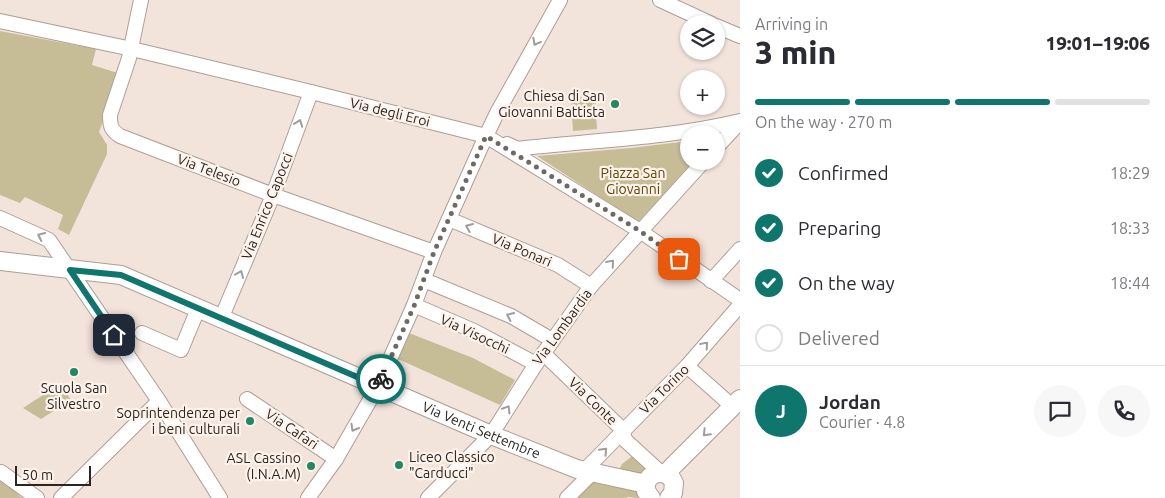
<!DOCTYPE html>
<meta charset="utf-8">
<style>
body{margin:0;font-family:Ubuntu,sans-serif;background:#f7f7f7;color:#2b2b33;height:100vh;display:flex;flex-direction:column;font-size:19px;white-space:nowrap}
*{box-sizing:border-box;margin:0}
p{font-size:16px;color:#7c7c81}
.icon{flex:none;width:28px;height:28px;fill:none;stroke:currentColor;stroke-width:2;stroke-linecap:round;stroke-linejoin:round}
.map{position:relative;flex:1;overflow:hidden}
.drawer{display:flex;flex-direction:column;background:#fff;width:425px}
.drawer>*{flex:none}
.fabs{position:absolute;left:680px;top:15px;display:grid;gap:10px}
.fabs a{display:grid;place-items:center;width:45px;height:45px;border-radius:50%;background:#fff;box-shadow:0 1px 4px #0004;font-size:25px}
.scale{position:absolute;left:15px;bottom:12px;width:76px;box-sizing:border-box;padding-left:5px;border:2px solid #2b2522;border-top:0;font-size:14px;line-height:18px;white-space:nowrap;color:#2b2522;-webkit-text-stroke:4px #fef2eb;paint-order:stroke}
.pin{position:absolute;display:grid;place-items:center;width:42px;height:42px;color:#fff;margin:-21px;border-radius:10px;box-shadow:0 2px 8px #0006}
.courier{position:absolute;display:grid;place-items:center;width:50px;height:50px;margin:-25px;border:4px solid #0f766e;border-radius:50%;background:#fff;color:#222;box-shadow:0 1px 6px #0007}
.head em{font-style:normal;font-weight:800}
.head div{display:flex;flex-direction:column-reverse}
.head{display:flex;align-items:center;justify-content:space-between;height:85px;padding:0 15px}
h1{font-size:32px;font-weight:800;line-height:38px}
.bar{display:grid;grid-template-columns:repeat(4,1fr);gap:8px 5px;align-content:center;height:60px;padding:0 15px}
.bar i{height:6px;border-radius:4px;background:#e1e1e2}
.bar .selected{background:#0f766e}
.bar p{grid-column:span 4}
.line{display:flex;align-items:center;gap:12px;padding:0 15px;border-top:1px solid #e1e1e2}
.line div{flex:1}
.round{display:grid;place-items:center;flex:none;width:52px;height:52px;border-radius:26px;background:#f7f7f7}
ol{padding:0 15px;list-style:none}
li{display:flex;align-items:center;gap:15px;height:55px}
li p{margin-inline-start:auto}
li .icon{padding:5px;border-radius:50%;background:#0f766e;color:#fff;stroke-width:4}
li:last-child{color:#7c7c81}
li i{width:28px;height:28px;border:2px solid #e1e1e2;border-radius:50%}
main{display:flex;flex:1;min-height:0}
.map>svg:first-child{display:block}
.green{fill:#c6bd97}
.lines{fill:none;stroke-linecap:round;stroke-linejoin:round}
.minor-casing{stroke:#ac9e96;stroke-width:16}
.major-casing{stroke:#ac9e96;stroke-width:20}
.minor{stroke:#fff;stroke-width:14}
.major{stroke:#fff;stroke-width:18}
.oneway{stroke:#a09d9c}
.done{stroke:#716863;stroke-width:5;stroke-dasharray:0 9}
.route{stroke:#0f766e;stroke-width:6}
.poi-dot{fill:#208864;stroke:#fef2eb;stroke-width:2}
.labels{text-anchor:middle;dominant-baseline:central;stroke-width:4.5;stroke-linejoin:round;paint-order:stroke}
.poi-label{font-size:14px;fill:#2b2522;stroke:#fef2eb;text-anchor:end}
.street-label{font-size:14px;fill:#2b2522;stroke:#fef2eb}
.park-label{font-size:14px;fill:#584a05;stroke:#fef2eb}
</style>
<main>
<div class="map">
<svg width="740" height="498" viewBox="0 0 740 498">
<rect width="100%" height="100%" fill="#f3e4db"/>
<!-- green -->
<g class="green">
<path d="M0,31L96,49L92,65L121,74L99,132L107,145V154L69,235L58,229L63,215L25,197L20,203L0,195Z"/>
<path d="M595,96L597,129L573,131L571,98Z"/>
<path d="M689,141V161H694L638,222L537,156L631,148Z"/>
<path d="M409,333L473,358L515,380L500,405L398,359Z"/>
<path d="M60,384L71,400L41,419L23,408Z"/>
<path d="M635,454L650,468L641,475L619,470L622,464Z"/>
<path d="M0,477L22,498H0Z"/>
<path d="M592,478L638,492L639,495L638,498L628,497L626,498H574Z"/>
</g>
<g class="lines">
<!-- minor casing -->
<g class="minor-casing">
<g id="minor">
<path d="M141,0L129,58L110,115C110,126 111,130 120,136L273,195L434,252"/>
<path d="M660,0L712,24"/>
<path d="M0,21L132,49L311,92L486,136L640,231L740,300"/>
<path d="M716,26L740,36"/>
<path d="M507,144L518,149L525,148C597,140 669,138 740,121"/>
<path d="M716,148L740,122"/>
<path d="M0,218L49,240L159,401L220,498"/>
<path d="M449,219L558,265L591,286"/>
<path d="M424,280L511,316L552,340"/>
<path d="M711,281L740,249"/>
<path d="M414,305L474,331L536,364"/>
<path d="M221,319L273,195L311,92"/>
<path d="M142,333L181,350L198,309"/>
<path d="M543,353L623,430L625,440L660,472"/>
<path d="M687,366L732,406"/>
<path d="M247,399L336,459"/>
<path d="M584,471L687,366L740,305"/>
<path d="M1,472L37,498"/>
<path d="M61,498L159,401"/>
<path d="M308,498L336,459L378,386L414,305L434,252L486,136L497,113L560,0"/>
<path d="M428,498L491,435L536,364L591,286L704,161"/>
<path d="M567,498L592,473"/>
</g>
</g>
<!-- major casing -->
<g class="major-casing">
<g id="major">
<path id="s1" d="M0,261L121,275L491,435L577,469L646,484"/>
<path d="M669,475L671,468L740,399"/>
<path d="M651,498L646,491C643,472 667,466 674,483L673,493L669,498"/>
</g>
</g>
<!-- minor -->
<use href="#minor" class="minor"/>
<!-- major -->
<use href="#major" class="major"/>
</g>
<!-- one-way arrows -->
<defs><path id="oneway-chevron" d="M-2-3.5L2.5 0L-2 3.5" fill="none" stroke-width="1.6" stroke-linecap="round" stroke-linejoin="round" transform="scale(1.25)"/></defs>
<g class="oneway">
<use href="#oneway-chevron" transform="translate(536 42) rotate(119)"/>
<use href="#oneway-chevron" transform="translate(299 123) rotate(-70)"/>
<use href="#oneway-chevron" transform="translate(469 227) rotate(-157)"/>
<use href="#oneway-chevron" transform="translate(41 236) rotate(-155)"/>
<use href="#oneway-chevron" transform="translate(611 263) rotate(-49)"/>
<use href="#oneway-chevron" transform="translate(240 274) rotate(-67)"/>
<use href="#oneway-chevron" transform="translate(510 316) rotate(-155)"/>
<use href="#oneway-chevron" transform="translate(705 345) rotate(-49)"/>
<use href="#oneway-chevron" transform="translate(507 409) rotate(-58)"/>
<use href="#oneway-chevron" transform="translate(354 428) rotate(120)"/>
<use href="#oneway-chevron" transform="translate(706 433) rotate(135)"/>
<use href="#oneway-chevron" transform="translate(604 451) rotate(-47)"/>
</g>
<g class="lines">
<!-- done -->
<path class="done" d="M381,379L414,306L434,252L486,136L640,231L679,259"/>
<!-- route -->
<path class="route" d="M114,335L70,270L121,275L378,386L381,379"/>
</g>
<!-- markers -->
<g class="poi-dot">
<circle cx="615" cy="104" r="5"/>
<circle cx="74" cy="372" r="5"/>
<circle cx="250" cy="421" r="5"/>
<circle cx="399" cy="465" r="5"/>
<circle cx="311" cy="466" r="5"/>
</g>
<g class="labels">
<!-- poi labels -->
<g class="poi-label">
<text x="605" y="96">Chiesa di San<tspan x="605" dy="16">Giovanni Battista</tspan></text>
<text x="74" y="388" text-anchor="middle">Scuola San<tspan x="74" dy="16">Silvestro</tspan></text>
<text x="240" y="413">Soprintendenza per<tspan x="240" dy="16">i beni culturali</tspan></text>
<text x="409" y="457" text-anchor="start">Liceo Classico<tspan x="409" dy="16">"Carducci"</tspan></text>
<text x="301" y="458">ASL Cassino<tspan x="301" dy="16">(I.N.A.M)</tspan></text>
</g>
<!-- street labels -->
<g class="street-label">
<text transform="translate(390 112) rotate(14)">Via degli Eroi</text>
<text transform="translate(209 170) rotate(21)">Via Telesio</text>
<text transform="translate(267 206) rotate(-68)">Via Enrico Capocci</text>
<text transform="translate(522 250) rotate(23)">Via Ponari</text>
<text transform="translate(562 327) rotate(-54)">Via Lombardia</text>
<text transform="translate(475 334) rotate(25)">Via Visocchi</text>
<text transform="translate(664 389) rotate(-45)">Via Torino</text>
<text transform="translate(593 401) rotate(44)">Via Conte</text>
<text transform="translate(292 429) rotate(34)">Via Cafari</text>
<text stroke="none"><textPath href="#s1" startOffset="514">Via Venti Settembre</textPath></text>
</g>
<!-- park labels -->
<g class="park-label">
<text x="633" y="173">Piazza San<tspan x="633" dy="16">Giovanni</tspan></text>
</g>
</g>
</svg>
<div class="fabs">
<a><svg class="icon" aria-label="layers" viewBox="0 0 24 24"><path d="M12 4l9 5-9 5-9-5zM3 14l9 5 9-5"/></svg></a>
<a>+</a>
<a>−</a>
</div>
<div class="scale">50 m</div>
<div class="pin" style="left:679px;top:259px;background:#ea580c"><svg class="icon" aria-label="bag" viewBox="0 0 24 24"><path d="M5 8h14l-1 12H6zM9 8a3 3 0 0 1 6 0"/></svg></div>
<div class="pin" style="left:114px;top:335px;background:#1f2937"><svg class="icon" aria-label="home" viewBox="0 0 24 24"><path d="M3 11l9-7 9 7M6 9v11h12V9"/></svg></div>
<div class="courier" style="left:381px;top:379px"><svg class="icon" aria-label="bike" viewBox="0 0 24 24"><circle cx="6" cy="16" r="4"/><circle cx="18" cy="16" r="4"/><path d="M6 16l4-8h5l3 8M10 8l3 8H6M13 5h3"/></svg></div>
</div>
<section class="drawer">
<div class="head"><div><h1>3 min</h1><p>Arriving in</p></div><em>19:01–19:06</em></div>
<div class="bar"><i class="selected"></i><i class="selected"></i><i class="selected"></i><i></i><p>On the way · 270 m</p></div>
<ol>
<li><svg class="icon" aria-label="check" viewBox="0 0 24 24"><path d="M5 12l5 5 9-10"/></svg>Confirmed<p>18:29</p></li>
<li><svg class="icon" aria-label="check" viewBox="0 0 24 24"><path d="M5 12l5 5 9-10"/></svg>Preparing<p>18:33</p></li>
<li><svg class="icon" aria-label="check" viewBox="0 0 24 24"><path d="M5 12l5 5 9-10"/></svg>On the way<p>18:44</p></li>
<li><i></i>Delivered</li>
</ol>
<div class="line" style="height:90px"><b class="round" style="background:#0f766e;color:#fff">J</b><div><b>Jordan</b><p>Courier · 4.8</p></div><a class="round"><svg class="icon" aria-label="chat" viewBox="0 0 24 24"><path d="M4 5h16v11H9l-5 4z"/></svg></a><a class="round"><svg class="icon" aria-label="phone" viewBox="0 0 24 24"><path d="M5 4h4l2 5-3 2q2 4 5 5l2-3 5 2v4C11 20 4 13 5 4z"/></svg></a></div>
</section>
</main>
